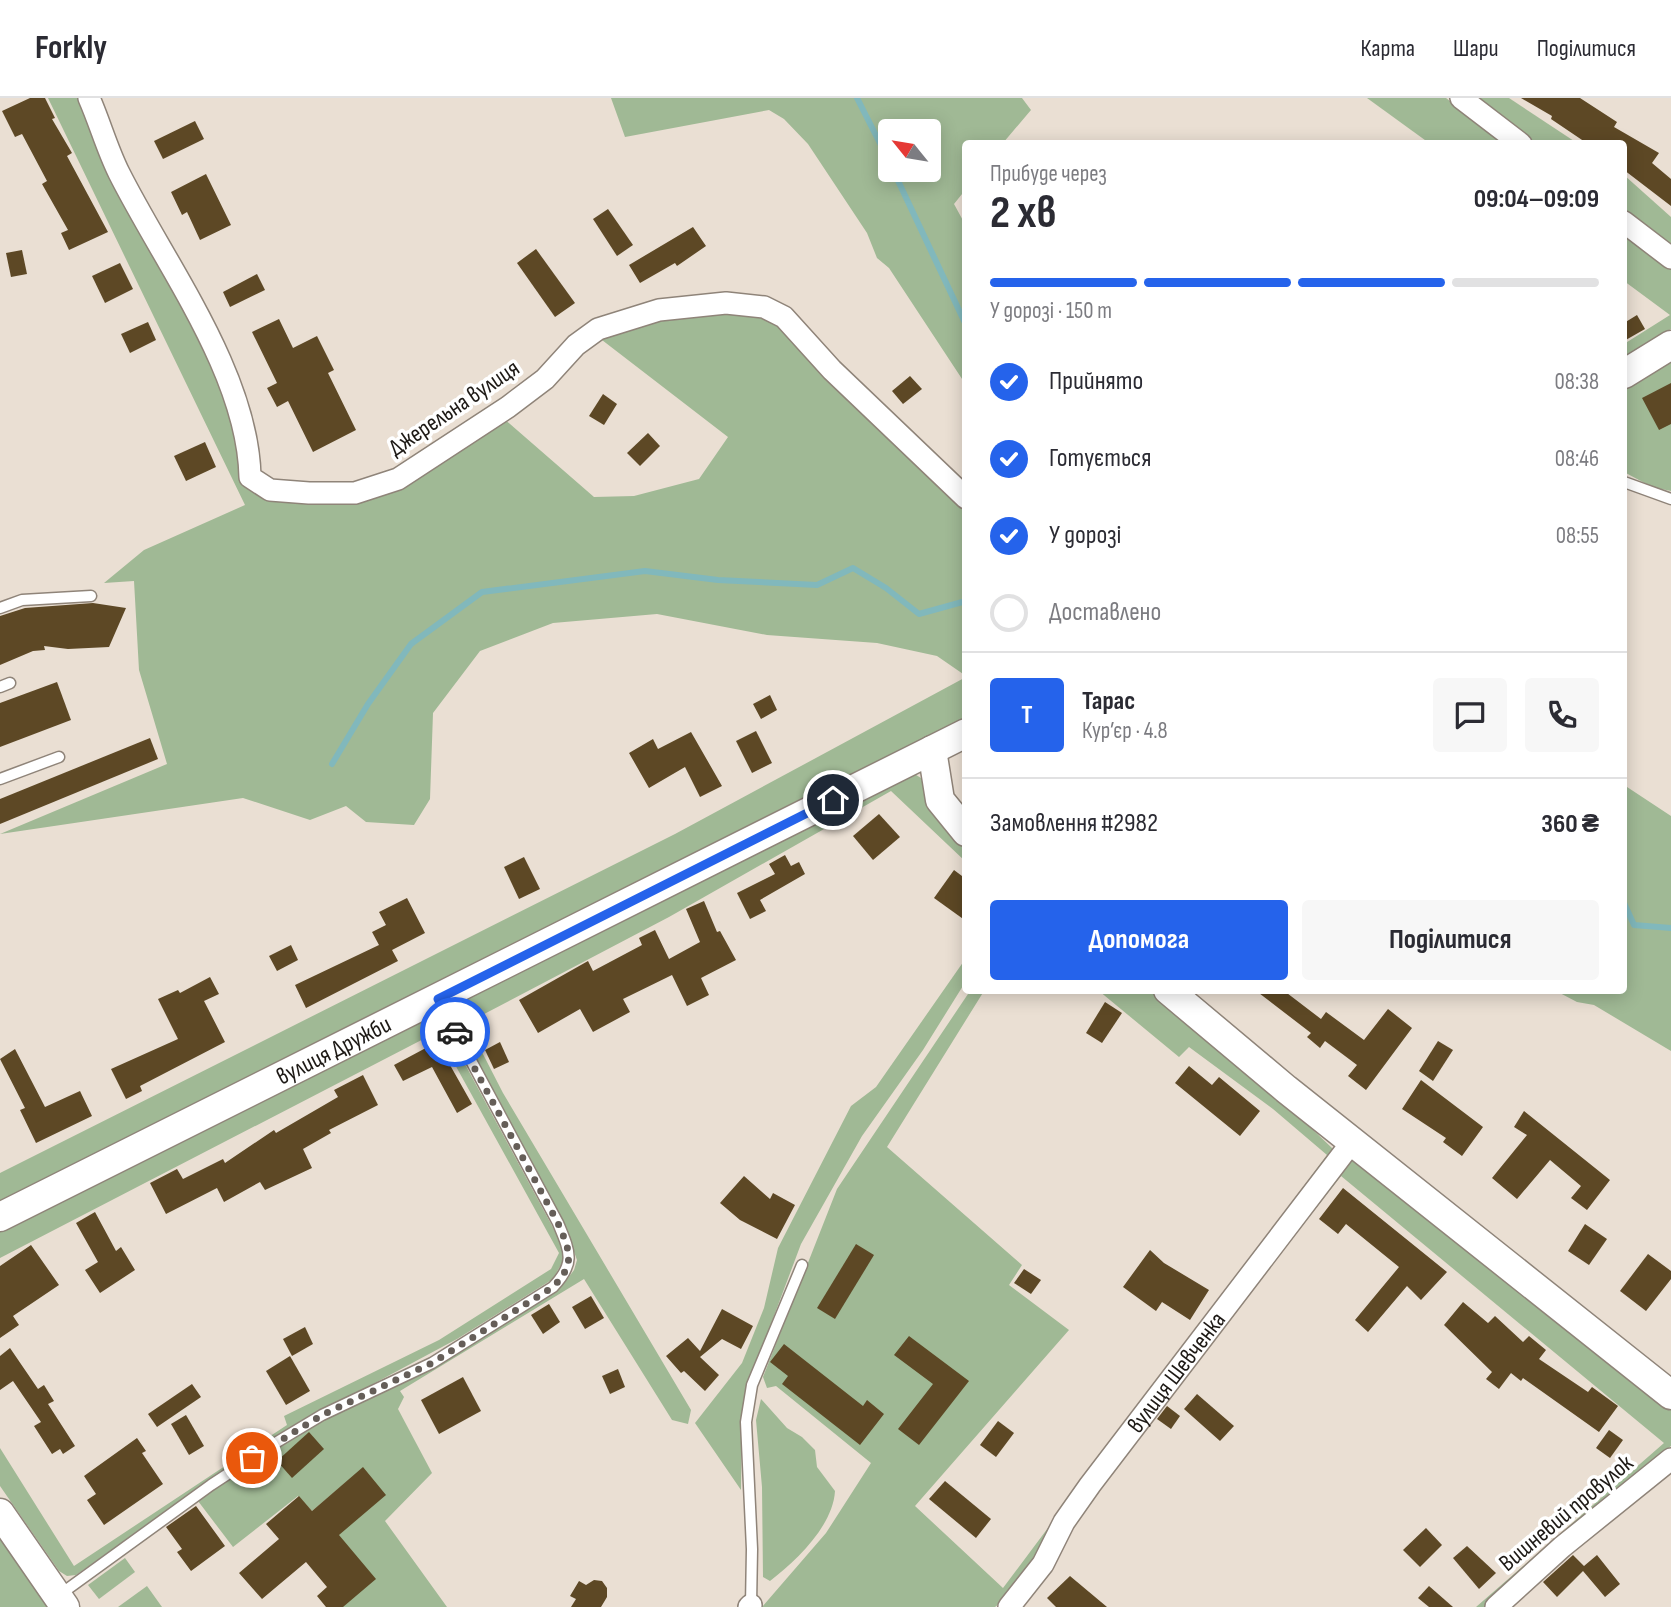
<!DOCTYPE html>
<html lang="uk">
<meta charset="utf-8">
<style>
body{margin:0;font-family:"Sofia Sans Condensed",sans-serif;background:#f7f7f7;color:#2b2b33;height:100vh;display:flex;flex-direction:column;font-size:26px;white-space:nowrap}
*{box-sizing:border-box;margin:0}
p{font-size:23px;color:#7c7c81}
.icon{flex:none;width:38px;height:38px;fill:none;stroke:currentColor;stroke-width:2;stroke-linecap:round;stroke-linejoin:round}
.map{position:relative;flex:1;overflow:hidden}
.sheet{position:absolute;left:962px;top:42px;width:665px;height:854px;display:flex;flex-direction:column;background:#fff;border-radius:7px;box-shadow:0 4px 18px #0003}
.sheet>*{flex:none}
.needle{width:46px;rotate:300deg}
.buttons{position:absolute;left:878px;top:21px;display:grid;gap:14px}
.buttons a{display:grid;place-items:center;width:63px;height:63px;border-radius:7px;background:#fff;box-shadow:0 4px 18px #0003;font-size:35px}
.pin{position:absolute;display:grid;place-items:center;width:60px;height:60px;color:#fff;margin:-30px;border:4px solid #fff;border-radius:50%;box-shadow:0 2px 7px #0007}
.courier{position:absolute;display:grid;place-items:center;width:70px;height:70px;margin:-35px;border:5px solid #2563eb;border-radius:50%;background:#fff;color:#222;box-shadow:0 2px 9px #0007}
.headline em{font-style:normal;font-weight:700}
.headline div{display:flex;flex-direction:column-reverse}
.headline{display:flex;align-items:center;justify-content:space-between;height:119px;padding:0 28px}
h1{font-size:46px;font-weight:700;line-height:52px}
.bar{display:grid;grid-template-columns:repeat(4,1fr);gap:10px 7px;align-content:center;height:84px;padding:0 28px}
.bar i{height:9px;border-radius:5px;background:#e1e1e2}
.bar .selected{background:#2563eb}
.bar p{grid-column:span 4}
.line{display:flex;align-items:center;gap:18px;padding:0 28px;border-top:2px solid #e1e1e2}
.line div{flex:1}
.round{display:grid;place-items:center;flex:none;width:74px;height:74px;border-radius:7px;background:#f7f7f7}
ol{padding:0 28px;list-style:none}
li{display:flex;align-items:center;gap:21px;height:77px}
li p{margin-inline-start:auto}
li .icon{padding:7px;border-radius:50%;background:#2563eb;color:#fff;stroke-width:4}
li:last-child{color:#7c7c81}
li i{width:38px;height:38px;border:4px solid #e1e1e2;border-radius:50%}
.primary-button{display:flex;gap:14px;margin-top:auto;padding:14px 28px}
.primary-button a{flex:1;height:80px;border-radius:7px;background:#2563eb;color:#fff;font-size:28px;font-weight:700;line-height:80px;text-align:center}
.primary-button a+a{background:#f7f7f7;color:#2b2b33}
header{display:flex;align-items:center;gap:42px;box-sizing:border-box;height:98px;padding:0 35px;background:#fff;border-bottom:2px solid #e1e1e2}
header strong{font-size:33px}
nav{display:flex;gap:38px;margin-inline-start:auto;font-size:24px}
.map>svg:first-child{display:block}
.green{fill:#a0b995;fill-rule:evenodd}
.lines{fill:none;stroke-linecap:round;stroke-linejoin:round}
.stream{stroke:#81b8bc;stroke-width:6}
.building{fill:#5d4825}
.service-casing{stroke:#8f8479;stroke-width:13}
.minor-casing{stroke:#8f8479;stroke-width:24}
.tertiary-casing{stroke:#8f8479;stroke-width:31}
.service{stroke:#fff;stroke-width:10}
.minor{stroke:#fff;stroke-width:21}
.tertiary{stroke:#fff;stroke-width:28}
.done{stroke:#655e58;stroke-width:7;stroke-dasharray:0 12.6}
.route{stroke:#2563eb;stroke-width:9}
.labels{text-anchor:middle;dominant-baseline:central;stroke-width:7;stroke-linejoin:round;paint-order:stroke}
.street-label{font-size:24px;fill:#1d1915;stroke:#fff}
</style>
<header>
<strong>Forkly</strong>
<nav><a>Карта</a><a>Шари</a><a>Поділитися</a></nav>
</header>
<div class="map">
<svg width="1671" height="1509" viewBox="0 0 1671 1509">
<rect width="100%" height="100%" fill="#eadfd3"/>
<!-- green -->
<g class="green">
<path d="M48,0H82L190,213L228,299L245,380L336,400L503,320L594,399L634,398L699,381L728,339L602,242L630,228L669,217L720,213L775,218L966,409V578L937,558L877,545L767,537L657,516L553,525L480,553L433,615L430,701L414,727L366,724L346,708L310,722L243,700L0,736L167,666L139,572L134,483L104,485L144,452L245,407Z"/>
<path d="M611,0H1022L1031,12L1003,45L966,46V91L954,106L966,128V287L889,170L877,160L867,135L808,46L784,21L769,12L625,39ZM929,33V72H891V33Z"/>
<path d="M1367,0H1446L1504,45H1429Z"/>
<path d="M1471,0H1509L1577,45H1532Z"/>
<path d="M1624,77L1671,119V147L1624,113Z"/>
<path d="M1624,137L1671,171V231L1624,259V246L1670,217L1624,183Z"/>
<path d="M1671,257V393L1652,389L1624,374V285Z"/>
<path d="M966,579V622L0,1109V1075L675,736Z"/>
<path d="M913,675L921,680L929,705L966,746V764L891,693L669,819L467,925L503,995L691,1312L688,1326L672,1322L584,1181L400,1293L404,1299L398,1311L432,1375L385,1423L447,1509H343L339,1437L363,1370L312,1413L298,1398L233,1449L198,1403L311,1326L480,1240L562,1188L574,1172L577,1162L569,1140L447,910Z"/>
<path d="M1624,687L1671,718V953L1594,907L1577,904L1556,893L1624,892Z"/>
<path d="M966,860V883L923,952L862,1038L801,1146L757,1263L742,1316L741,1392L695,1325L742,1265L764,1210L778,1150L851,1008L876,989Z"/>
<path d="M970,893H984L887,1049L1022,1167L1009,1187L1069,1232L915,1408L1003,1490L1327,1057L1273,1011L1189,949L1179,959L1099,893H1149L1187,919L1282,1002L1332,1050V1059L1019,1491L995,1509H762L826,1435L871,1365L776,1288L767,1290L763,1279L837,1091Z"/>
<path d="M438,916L564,1150L563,1163L553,1181L457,1241L276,1338L76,1477L67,1478L59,1473L0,1388V1350L74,1468L287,1327L284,1318L439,1242L551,1171L559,1155L437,934L0,1160V1133Z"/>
<path d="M1352,1063L1361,1066L1671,1310V1348L1561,1439L1486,1509H1476L1664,1345L1341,1078L1227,1224L1345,1065Z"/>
<path d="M761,1301L787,1330L802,1339L815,1352L817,1369L835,1393C833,1428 796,1463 770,1483L763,1479L762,1389L756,1322Z"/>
<path d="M0,1436L52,1509H0Z"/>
<path d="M125,1460L135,1474L99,1501L88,1487Z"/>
<path d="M147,1488L162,1509H118Z"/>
</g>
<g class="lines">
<!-- stream -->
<g class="stream">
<path d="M857,0L891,67"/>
<path d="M893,72L966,227"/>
<path d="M332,666L368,606L411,546L482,494L645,473L718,482L817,487L853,470L886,490L919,516L966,503"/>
<path d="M1624,805L1634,827L1671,830"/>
</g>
</g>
<!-- building -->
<g class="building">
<path d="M30,0H45L55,20L52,21L72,55L67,58L108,134L69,152L61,135L68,132L42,86L47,83L22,36L15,39L2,13Z"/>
<path d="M1521,0H1580L1617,24L1614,29L1659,55L1652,65L1671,81V108L1624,72V46H1588L1551,21L1552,18Z"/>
<path d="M195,23L204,41L163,61L154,43Z"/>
<path d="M206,76L231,127L200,142L187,114L182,117L171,94Z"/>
<path d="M608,111L633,147L617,158L593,121Z"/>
<path d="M693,129L706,148L677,168L675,165L640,185L629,167Z"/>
<path d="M536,151L575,205L555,219L517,165Z"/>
<path d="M22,152L27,176L11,179L6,155Z"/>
<path d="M120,165L133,191L105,205L92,178Z"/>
<path d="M257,176L265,192L230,209L223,194Z"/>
<path d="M1637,217L1645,231L1624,243V225Z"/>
<path d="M279,221L293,250L317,238L334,272L328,275L356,332L313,354L288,303L277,309L267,290L277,285L252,234Z"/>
<path d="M148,224L156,242L130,255L121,236Z"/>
<path d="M910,278L922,291L903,306L892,293Z"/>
<path d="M1671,285V326L1659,332L1642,300Z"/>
<path d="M603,296L617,306L604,327L589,318Z"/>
<path d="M648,335L660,348L640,368L627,355Z"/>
<path d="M205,344L216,369L186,383L174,358Z"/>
<path d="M93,505L126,510L109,549L68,551L44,548L45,552L33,553L0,567V518L25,510Z"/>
<path d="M57,584L71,622L0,649V605Z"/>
<path d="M770,597L777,612L761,621L753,606Z"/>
<path d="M756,633L772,665L752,675L736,643Z"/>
<path d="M691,634L722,688L700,699L685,669L649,690L629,655L653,641L658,651Z"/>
<path d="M150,640L158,661L0,726V701Z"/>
<path d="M879,716L900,739L873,762L853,738Z"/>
<path d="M785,757L791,768L799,764L805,776L760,802L766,813L750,821L737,795L775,776L769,766Z"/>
<path d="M524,759L540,791L519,801L504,769Z"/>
<path d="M954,772L966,781V823L934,800Z"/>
<path d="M407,800L425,835L392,852L398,863L306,910L295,887L379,847L372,834L386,827L379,814Z"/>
<path d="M704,803L717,834L720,833L736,862L701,880L709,897L687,908L672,877L623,901L630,914L593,934L580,911L538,935L519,902L588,863L593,873L642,847L639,840L655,832L669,861L700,844L686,811Z"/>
<path d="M291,847L298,862L277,873L269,858Z"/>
<path d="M210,879L219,896L204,903L225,944L140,988L142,993L126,1001L111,971L178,941L158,901L178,892L180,895Z"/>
<path d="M1255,892H1283L1321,921L1326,914L1364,942L1388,911L1412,930L1366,992L1348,978L1357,967L1325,943L1320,950L1307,939L1311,935Z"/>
<path d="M1105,904L1122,915L1102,945L1086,935Z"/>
<path d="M1438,943L1453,952L1433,983L1419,973Z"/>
<path d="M437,944L472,1006L457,1015L432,969L403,983L394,967Z"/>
<path d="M500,944L509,964L494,971L485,952Z"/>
<path d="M15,951L45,1009L80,993L92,1018L36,1045L20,1012L25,1010L0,961Z"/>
<path d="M1189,968L1212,987L1219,979L1260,1013L1240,1038L1175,985Z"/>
<path d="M363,977L378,1007L329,1032L331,1035L303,1051L312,1070L265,1092L260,1084L224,1104L217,1090L166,1116L150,1085L177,1071L183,1081L223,1061L225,1065L274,1032L276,1035L338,999L334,992Z"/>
<path d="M1421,982L1483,1029L1462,1058L1443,1044L1446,1040L1402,1011Z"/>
<path d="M1524,1013L1610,1082L1587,1112L1571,1100L1581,1088L1550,1062L1517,1101L1492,1080L1527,1037L1514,1029Z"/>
<path d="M744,1078L770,1101L773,1095L795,1107L777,1141L740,1122L720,1105Z"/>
<path d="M1343,1090L1447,1174L1421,1202L1407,1188L1368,1234L1355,1222L1399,1169L1346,1126L1338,1136L1319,1121Z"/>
<path d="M95,1114L116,1153L121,1149L135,1172L100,1195L85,1172L98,1164L76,1125Z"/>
<path d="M1585,1126L1607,1141L1589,1167L1568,1153Z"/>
<path d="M856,1146L874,1157L835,1221L817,1210Z"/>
<path d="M31,1147L59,1187L13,1218L19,1227L0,1240V1168Z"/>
<path d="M1150,1152L1164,1165L1209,1192L1190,1222L1162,1204L1156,1213L1123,1189Z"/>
<path d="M1648,1156L1671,1173V1181L1646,1213L1620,1193Z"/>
<path d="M1024,1171L1041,1182L1031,1196L1014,1185Z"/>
<path d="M591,1198L604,1220L585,1231L572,1209Z"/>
<path d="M1463,1204L1488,1225L1495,1218L1523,1244L1529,1238L1546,1252L1539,1261L1588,1294L1592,1289L1618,1308L1599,1334L1523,1280L1521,1283L1511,1275L1499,1291L1486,1281L1492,1274L1444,1227Z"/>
<path d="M549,1206L560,1224L543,1236L531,1217Z"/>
<path d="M722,1211L753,1228L741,1251L722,1241L700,1259L719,1277L705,1293L684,1273L681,1275L666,1258L688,1240L700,1253Z"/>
<path d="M305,1229L313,1246L292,1258L283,1241Z"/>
<path d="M909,1238L969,1283L919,1347L898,1331L933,1286L894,1257Z"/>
<path d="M784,1246L863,1308L867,1302L884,1316L860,1347L782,1286L788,1278L770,1264Z"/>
<path d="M10,1250L38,1291L44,1287L54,1303L48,1306L75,1348L63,1356L60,1351L52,1356L34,1328L41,1324L13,1283L0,1292V1258Z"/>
<path d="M290,1258L310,1293L286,1307L266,1273Z"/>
<path d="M618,1271L625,1289L610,1296L602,1278Z"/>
<path d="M463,1279L481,1313L439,1336L421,1302Z"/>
<path d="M192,1286L201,1299L157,1329L148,1316Z"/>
<path d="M1197,1296L1234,1328L1220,1343L1184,1311Z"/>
<path d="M1167,1308L1180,1318L1171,1331L1157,1321Z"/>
<path d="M186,1317L204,1348L189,1357L171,1326Z"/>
<path d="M998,1323L1014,1335L996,1359L980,1347Z"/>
<path d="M1609,1332L1623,1342L1610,1360L1596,1350Z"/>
<path d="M309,1334L324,1351L292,1380L277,1363Z"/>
<path d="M137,1340L146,1353L142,1355L163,1386L104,1427L87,1402L96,1396L84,1378Z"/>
<path d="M363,1369L386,1397L339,1437L376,1481L343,1509H326L317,1498L327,1489L306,1464L262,1501L239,1475L279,1441L266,1426L299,1398L312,1413Z"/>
<path d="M945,1383L991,1421L976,1440L929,1401Z"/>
<path d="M196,1408L225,1448L191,1473L177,1454L182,1451L166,1429Z"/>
<path d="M1426,1430L1442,1447L1420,1469L1403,1452Z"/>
<path d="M1467,1448L1496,1475L1479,1491L1453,1460Z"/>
<path d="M1573,1457L1584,1468L1597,1457L1620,1486L1605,1499L1583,1473L1557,1499L1543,1484Z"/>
<path d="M1070,1478L1107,1509H1056L1047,1500Z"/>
<path d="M594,1482L602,1483L607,1490V1499L601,1509H571L576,1501L570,1498L579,1483L586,1487Z"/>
<path d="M1429,1488L1453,1509H1429L1418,1500Z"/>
</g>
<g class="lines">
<!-- service casing -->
<g class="service-casing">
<g id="service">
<path d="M1624,384L1671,401"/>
<path d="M0,510L22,502L91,498"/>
<path d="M0,589L10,585"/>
<path d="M0,681L59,659"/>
<path d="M58,1498L211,1387L272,1347L322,1317L432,1265L553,1189C576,1165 570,1154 558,1125L438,901"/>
<path d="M751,1507L752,1451L746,1324L752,1287L802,1167"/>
</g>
</g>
<!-- minor casing -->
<g class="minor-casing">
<g id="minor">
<path d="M89,0C100,25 107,51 119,75C164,165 248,275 250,379L270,392L309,395H355L398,381L508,309L545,281L576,247L598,231L659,212L726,205L764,209L784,219L832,272L966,400"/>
<path d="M1461,0L1521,46"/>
<path d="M1624,124L1671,160"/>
<path d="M749,1509L751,1507"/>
<path id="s1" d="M1009,1509L1043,1466L1064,1424L1090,1387L1352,1044"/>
<path d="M1496,1509L1562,1449L1671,1361"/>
</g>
</g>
<!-- tertiary casing -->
<g class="tertiary-casing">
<g id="tertiary">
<path d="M1624,276L1671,247"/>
<path d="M932,652L940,702L966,734"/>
<path d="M1168,892L1286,991L1671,1297"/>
<path id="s2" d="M0,1119L966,635"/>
<path d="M0,1415L65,1509"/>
</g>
</g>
<!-- service -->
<use href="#service" class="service"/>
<!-- minor -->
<use href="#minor" class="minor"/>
<!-- tertiary -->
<use href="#tertiary" class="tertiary"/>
</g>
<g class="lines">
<!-- done -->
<path class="done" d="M252,1360L322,1317L432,1265L553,1189C576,1165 570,1154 558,1125L455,934"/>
<!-- route -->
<path class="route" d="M455,934L438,901L833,702"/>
</g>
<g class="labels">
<!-- street labels -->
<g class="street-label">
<text transform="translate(454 310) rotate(-34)">Джерельна вулиця</text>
<text stroke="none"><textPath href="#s2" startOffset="373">вулиця Дружби</textPath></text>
<text stroke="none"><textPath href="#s1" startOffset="289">вулиця Шевченка</textPath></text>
<text transform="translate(1566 1415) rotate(-40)">Вишневий провулок</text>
</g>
</g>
</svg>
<div class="buttons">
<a><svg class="needle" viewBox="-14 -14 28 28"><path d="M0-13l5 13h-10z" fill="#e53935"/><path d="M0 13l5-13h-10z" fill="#7c7c81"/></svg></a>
</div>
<div class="pin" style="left:252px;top:1360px;background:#ea580c"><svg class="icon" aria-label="bag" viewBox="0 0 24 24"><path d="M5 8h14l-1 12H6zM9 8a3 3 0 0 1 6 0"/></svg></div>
<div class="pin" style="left:833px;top:702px;background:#1f2937"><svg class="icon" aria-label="home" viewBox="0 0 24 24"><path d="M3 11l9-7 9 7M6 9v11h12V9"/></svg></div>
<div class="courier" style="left:455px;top:934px"><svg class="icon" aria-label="car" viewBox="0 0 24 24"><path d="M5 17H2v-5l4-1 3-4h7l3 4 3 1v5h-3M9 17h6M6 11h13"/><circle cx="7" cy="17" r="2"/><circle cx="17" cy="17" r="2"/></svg></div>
<section class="sheet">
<div class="headline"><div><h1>2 хв</h1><p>Прибуде через</p></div><em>09:04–09:09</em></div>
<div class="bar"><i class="selected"></i><i class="selected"></i><i class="selected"></i><i></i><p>У дорозі · 150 m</p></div>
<ol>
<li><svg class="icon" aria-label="check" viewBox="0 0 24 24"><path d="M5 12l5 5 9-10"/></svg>Прийнято<p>08:38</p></li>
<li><svg class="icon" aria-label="check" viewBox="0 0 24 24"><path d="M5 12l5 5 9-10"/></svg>Готується<p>08:46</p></li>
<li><svg class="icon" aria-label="check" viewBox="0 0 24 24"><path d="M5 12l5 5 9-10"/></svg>У дорозі<p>08:55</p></li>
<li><i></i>Доставлено</li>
</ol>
<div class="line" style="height:126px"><b class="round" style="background:#2563eb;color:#fff">Т</b><div><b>Тарас</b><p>Кур’єр · 4.8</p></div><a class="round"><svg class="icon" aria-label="chat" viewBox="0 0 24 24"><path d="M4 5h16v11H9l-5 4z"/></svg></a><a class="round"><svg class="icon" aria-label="phone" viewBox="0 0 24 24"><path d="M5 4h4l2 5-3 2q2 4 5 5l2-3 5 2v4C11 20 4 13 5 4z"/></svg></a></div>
<div class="line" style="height:91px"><div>Замовлення #2982</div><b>360 ₴</b></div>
<div class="primary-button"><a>Допомога</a><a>Поділитися</a></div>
</section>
</div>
